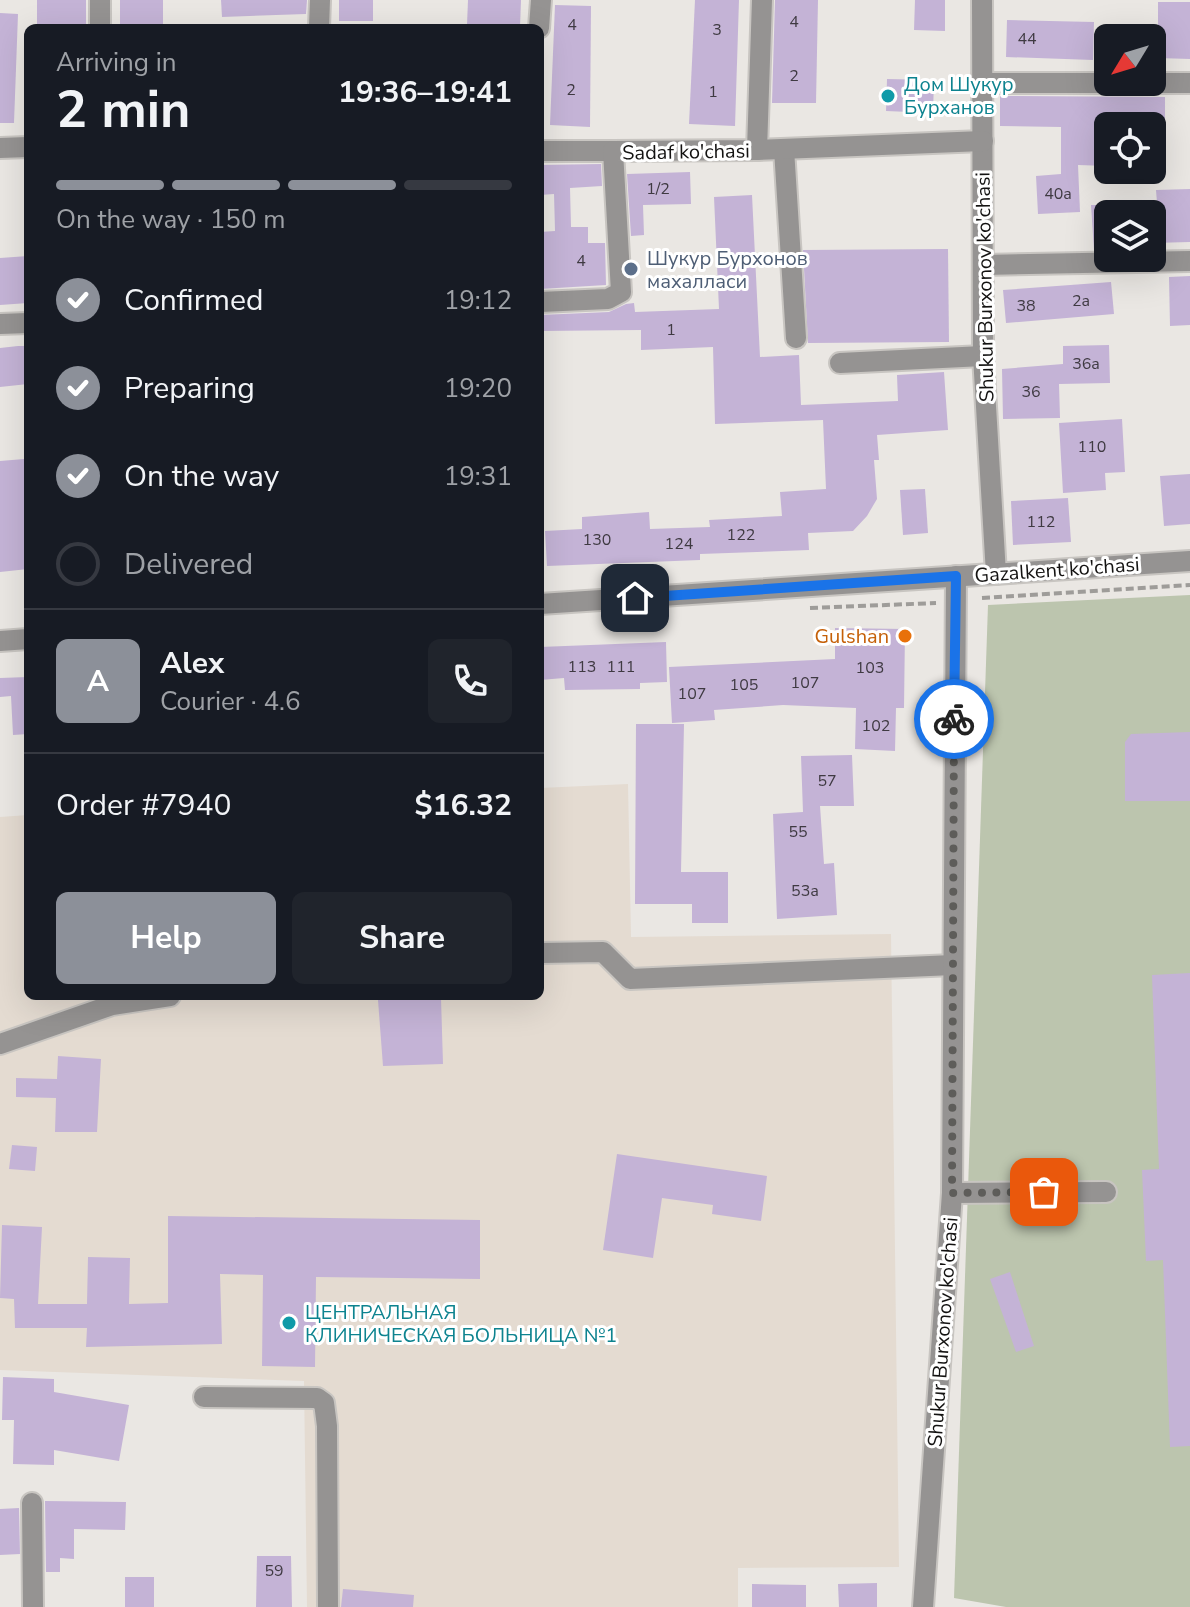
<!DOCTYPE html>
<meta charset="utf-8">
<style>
body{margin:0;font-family:"Nunito Sans",sans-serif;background:#20242c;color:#f1f3f6;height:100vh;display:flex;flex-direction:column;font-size:30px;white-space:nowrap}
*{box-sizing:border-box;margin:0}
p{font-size:26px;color:#9ea1a6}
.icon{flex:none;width:44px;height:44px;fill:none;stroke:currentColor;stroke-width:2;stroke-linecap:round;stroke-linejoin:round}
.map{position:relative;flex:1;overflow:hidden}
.details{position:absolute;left:24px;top:24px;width:520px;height:976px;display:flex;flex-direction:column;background:#171b24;border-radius:12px;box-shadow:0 8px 32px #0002}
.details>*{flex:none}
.needle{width:52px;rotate:232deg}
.tools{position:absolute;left:1094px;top:24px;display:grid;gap:16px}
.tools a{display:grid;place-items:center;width:72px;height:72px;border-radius:12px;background:#171b24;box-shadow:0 8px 32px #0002;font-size:40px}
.pin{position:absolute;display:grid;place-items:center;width:68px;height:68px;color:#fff;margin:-34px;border-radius:16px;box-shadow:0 4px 12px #0006}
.courier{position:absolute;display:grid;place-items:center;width:80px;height:80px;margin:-40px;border:6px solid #1a73e8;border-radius:50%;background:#fff;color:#222;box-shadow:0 2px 10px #0007}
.overview em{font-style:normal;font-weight:700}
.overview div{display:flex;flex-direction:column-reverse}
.overview{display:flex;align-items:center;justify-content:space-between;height:136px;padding:0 32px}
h1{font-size:52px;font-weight:700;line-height:60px}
.bar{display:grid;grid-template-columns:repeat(4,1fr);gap:12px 8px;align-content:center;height:96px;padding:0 32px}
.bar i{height:10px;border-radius:6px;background:#363941}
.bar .on{background:#8c9099}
.bar p{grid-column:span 4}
.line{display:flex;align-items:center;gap:20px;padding:0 32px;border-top:2px solid #363941}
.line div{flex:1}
.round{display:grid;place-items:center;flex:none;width:84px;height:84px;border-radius:12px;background:#20242c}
ol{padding:0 32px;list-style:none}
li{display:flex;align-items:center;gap:24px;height:88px}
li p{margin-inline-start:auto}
li .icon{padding:8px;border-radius:50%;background:#8c9099;color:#fff;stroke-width:4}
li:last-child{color:#9ea1a6}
li i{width:44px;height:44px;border:4px solid #363941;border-radius:50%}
.cta{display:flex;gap:16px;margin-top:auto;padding:16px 32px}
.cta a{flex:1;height:92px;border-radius:12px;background:#8c9099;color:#fff;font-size:32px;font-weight:700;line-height:92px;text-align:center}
.cta a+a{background:#20242c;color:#f1f3f6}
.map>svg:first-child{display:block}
.built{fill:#e4dbd1}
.green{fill:#bcc5ae}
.building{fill:#c4b3d6}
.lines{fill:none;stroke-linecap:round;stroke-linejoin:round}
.minor-casing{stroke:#c8c5c1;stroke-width:24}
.path{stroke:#9e9c99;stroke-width:4;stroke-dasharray:8 4;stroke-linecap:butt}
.minor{stroke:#959392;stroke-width:20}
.done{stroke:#5e5d5a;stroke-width:8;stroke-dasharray:0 14.4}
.route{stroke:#1a73e8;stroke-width:10}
.culture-dot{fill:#0f9aa8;stroke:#fff;stroke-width:3}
.service-dot{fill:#5c6f8a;stroke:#fff;stroke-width:3}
.food-dot{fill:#e8710a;stroke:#fff;stroke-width:3}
.labels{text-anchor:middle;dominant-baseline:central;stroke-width:6;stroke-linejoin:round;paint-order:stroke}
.number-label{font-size:16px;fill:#3f3a42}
.culture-label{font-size:20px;fill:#0d838f;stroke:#fff;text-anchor:start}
.street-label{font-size:20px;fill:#131211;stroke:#fff}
.service-label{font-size:20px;fill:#4e5e75;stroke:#fff;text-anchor:start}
.food-label{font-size:20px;fill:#c56008;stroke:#fff;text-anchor:end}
</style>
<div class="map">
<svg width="1190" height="1607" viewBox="0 0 1190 1607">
<rect width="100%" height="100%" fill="#eae7e3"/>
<!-- built -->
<path class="built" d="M628,784L631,937L891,934L899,1567L738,1568V1607H307L304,1381L0,1370V817L28,815V996H540V788Z"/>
<!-- green -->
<path class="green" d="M1190,595V1607H1006L954,1598L988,605Z"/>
<!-- building -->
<g class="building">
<rect x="37" y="0" width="49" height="28"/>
<rect x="120" y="0" width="43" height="28"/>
<path d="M221,0H307L306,14L222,17Z"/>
<rect x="339" y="0" width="34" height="21"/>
<path d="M468,0H521L520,27L467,25Z"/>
<path d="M695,0H739L735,126L689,124Z"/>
<path d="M775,0H818L816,103H772Z"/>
<path d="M915,0H945V31L914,30Z"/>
<path d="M1158,2H1190V59L1158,58Z"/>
<path d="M555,5L591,6L590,127L550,125Z"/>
<path d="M0,13L18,14L14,123H0Z"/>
<path d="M1007,20L1094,22L1093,60L1006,57Z"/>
<path d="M887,79L934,80L933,113L886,111Z"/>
<path d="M1000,96L1165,97V126H1108V166L1078,165L1080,212L1038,214L1036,176L1061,174V127L1000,126Z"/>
<path d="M601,164L602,186L570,188L571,227H588V243H605L606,285L540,289V232L555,231L554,194L540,195V165Z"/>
<path d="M690,172L691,204L643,205L644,235L631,236L627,174Z"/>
<path d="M1190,189V242L1152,243V203H1157L1156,190Z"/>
<path d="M752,195L760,357L799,355L801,405L898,401L897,375L944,372L948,430L877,435L879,460H874L877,499L867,516L853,531L808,533L809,550L700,554V560L547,566L545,531L582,529V517L649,512L650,529L710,527L709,520L782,516L780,492L826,489L823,420L715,424L713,347L641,350V330L540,331V315L609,312L626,304L634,303L635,312L719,309L714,197Z"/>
<path d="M1091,205H1108V250H1094Z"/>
<path d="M948,249L949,342L808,343L803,250Z"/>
<path d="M28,256V303L0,305V258Z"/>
<path d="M1190,276V325L1170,326L1169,277Z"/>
<path d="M1111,282L1114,314L1006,323L1003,290Z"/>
<path d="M1109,345L1110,383L1059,384L1060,418L1003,419L1002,369L1063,364V346Z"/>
<path d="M18,346H28V384L0,387V348Z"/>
<path d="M1122,419L1125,472L1105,473L1106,490L1063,493L1059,423Z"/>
<path d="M24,459L28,569L0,572V461Z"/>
<path d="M1190,474V524L1164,526L1160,476Z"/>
<path d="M925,489L928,533L903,535L900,490Z"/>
<path d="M1068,498L1071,542L1013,545L1011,501Z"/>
<path d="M835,628L905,629L904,708H896L895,751L855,749L856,708L783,705L714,710L715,720L672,723L669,667L835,659Z"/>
<path d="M666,642L667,682L640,683V689L565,690L564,678L540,680V647Z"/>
<path d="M28,677V734L13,735L11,696L0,697V678Z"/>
<path d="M636,724H684L681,872H728V923H692V904H635Z"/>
<path d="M1190,732V801H1125V742L1131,734Z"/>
<path d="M852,755L854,806H820L824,864L834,863L837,915L777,919L773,814L803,812L801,756Z"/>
<path d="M1190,973V1446L1170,1447L1163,1260L1146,1261L1142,1170L1159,1169L1152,975Z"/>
<path d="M441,998L443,1064L383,1066L378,1000Z"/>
<path d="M58,1056L101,1059L97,1132H55L56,1098L16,1097V1078L57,1079Z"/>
<path d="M12,1145L37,1147L35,1171L9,1169Z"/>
<path d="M617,1154L767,1176L761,1221L712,1214L713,1205L662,1198L653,1258L603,1250Z"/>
<path d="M168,1216L480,1220V1279L316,1277L315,1367L262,1366L263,1275L220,1274L222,1344L86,1347L87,1328H15L14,1299L0,1298L2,1225L42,1227L38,1304H87L88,1257L130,1258L129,1304L168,1303Z"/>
<path d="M1010,1272L1034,1346L1016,1352L990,1279Z"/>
<path d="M3,1377L54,1379V1392L129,1405L119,1461L54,1450V1465L13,1464L14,1420H2Z"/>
<path d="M45,1501L126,1502L125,1530L74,1529V1559L60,1558V1572H46Z"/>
<path d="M19,1508L20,1554L0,1555V1509Z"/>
<path d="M257,1556H291L292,1607H256Z"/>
<rect x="125" y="1577" width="29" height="30"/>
<path d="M877,1583V1607H839L838,1584Z"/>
<path d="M752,1584L806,1585V1607H752Z"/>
<path d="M343,1589L414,1595L413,1607H341Z"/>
</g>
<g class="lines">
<!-- minor casing -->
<g class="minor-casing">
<g id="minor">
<path d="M982,0L983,356L996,574"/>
<path d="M100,28V0"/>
<path d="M319,28L320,0"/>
<path d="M539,28L541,0"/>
<path d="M983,83H1190"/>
<path d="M0,148L28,147"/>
<path d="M784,149L796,338"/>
<path d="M757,150L762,0"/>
<path d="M540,151H613"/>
<path d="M983,265L1190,261"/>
<path d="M540,302L608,299L621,292L613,151L757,150L983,141"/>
<path d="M0,324L28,323"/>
<path d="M840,363L983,356"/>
<path d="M540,604L1190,561"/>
<path d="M0,641L28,639"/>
<path d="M540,953L603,952L630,979L953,965"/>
<path d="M0,1044L112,1005L170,996"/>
<path d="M952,1193L1106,1192"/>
<path d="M204,1397L317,1398L324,1403L327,1426L328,1607"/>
<path d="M32,1503L33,1607"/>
<path d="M923,1607L952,1193L956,576"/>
</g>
</g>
<!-- path -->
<g class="path">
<path d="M982,598L1190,585"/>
<path d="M810,608L936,603"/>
</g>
<!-- minor -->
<use href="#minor" class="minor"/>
</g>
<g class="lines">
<!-- done -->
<path class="done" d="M954,719L952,1193L1044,1192"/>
<!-- route -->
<path class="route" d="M635,598L956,576L954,719"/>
</g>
<!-- markers -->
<g class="culture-dot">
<circle cx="888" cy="96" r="8"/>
<circle cx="289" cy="1323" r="8"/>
</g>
<circle class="service-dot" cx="631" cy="269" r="8"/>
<circle class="food-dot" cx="905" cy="636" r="8"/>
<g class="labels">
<!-- number labels -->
<g class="number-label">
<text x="794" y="22">4</text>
<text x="572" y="25">4</text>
<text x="717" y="30">3</text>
<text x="1027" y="39">44</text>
<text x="794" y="76">2</text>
<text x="571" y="90">2</text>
<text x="713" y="92">1</text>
<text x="658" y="189">1/2</text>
<text x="1058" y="194">40a</text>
<text x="581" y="261">4</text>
<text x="1081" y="301">2a</text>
<text x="1026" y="306">38</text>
<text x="671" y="330">1</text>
<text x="1086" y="364">36a</text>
<text x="1031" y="392">36</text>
<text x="1092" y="447">110</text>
<text x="1041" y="522">112</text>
<text x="741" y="535">122</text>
<text x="597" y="540">130</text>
<text x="679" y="544">124</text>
<text x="582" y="667">113</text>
<text x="621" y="667">111</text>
<text x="870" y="668">103</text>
<text x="805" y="683">107</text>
<text x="744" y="685">105</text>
<text x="692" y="694">107</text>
<text x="876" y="726">102</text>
<text x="827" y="781">57</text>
<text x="798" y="832">55</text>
<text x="805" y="891">53а</text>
<text x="274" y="1571">59</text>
</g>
<!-- culture labels -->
<g class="culture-label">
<text x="904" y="84">Дом Шукур<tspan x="904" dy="23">Бурханов</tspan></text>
<text x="305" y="1312">ЦЕНТРАЛЬНАЯ<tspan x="305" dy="23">КЛИНИЧЕСКАЯ БОЛЬНИЦА №1</tspan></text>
</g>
<!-- street labels -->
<g class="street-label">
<text transform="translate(686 152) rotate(-1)">Sadaf ko'chasi</text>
<text transform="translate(985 287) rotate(-91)">Shukur Burxonov ko'chasi</text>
<text transform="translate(1057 570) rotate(-4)">Gazalkent ko'chasi</text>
<text transform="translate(943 1332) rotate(-86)">Shukur Burxonov ko'chasi</text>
</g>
<!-- service labels -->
<g class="service-label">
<text x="647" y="258">Шукур Бурхонов<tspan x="647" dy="23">махалласи</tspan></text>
</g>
<!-- food labels -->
<g class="food-label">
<text x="889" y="636">Gulshan</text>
</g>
</g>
</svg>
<div class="tools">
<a><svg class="needle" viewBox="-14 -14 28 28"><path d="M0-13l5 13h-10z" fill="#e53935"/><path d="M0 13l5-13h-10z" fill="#9ea1a6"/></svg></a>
<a><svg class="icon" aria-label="locate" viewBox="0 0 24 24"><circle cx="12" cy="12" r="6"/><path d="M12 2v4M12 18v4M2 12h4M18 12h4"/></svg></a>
<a><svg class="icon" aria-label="layers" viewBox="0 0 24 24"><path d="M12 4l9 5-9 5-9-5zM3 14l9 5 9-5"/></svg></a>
</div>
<div class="pin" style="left:1044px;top:1192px;background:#ea580c"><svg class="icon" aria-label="bag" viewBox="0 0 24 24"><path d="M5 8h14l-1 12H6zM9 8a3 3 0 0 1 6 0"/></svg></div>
<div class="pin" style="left:635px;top:598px;background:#1f2937"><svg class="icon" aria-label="home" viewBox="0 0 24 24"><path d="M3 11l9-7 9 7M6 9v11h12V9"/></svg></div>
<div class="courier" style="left:954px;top:719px"><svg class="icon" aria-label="bike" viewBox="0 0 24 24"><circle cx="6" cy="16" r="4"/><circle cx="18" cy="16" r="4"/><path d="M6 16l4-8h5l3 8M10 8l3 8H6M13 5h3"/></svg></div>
<section class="details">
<div class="overview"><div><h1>2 min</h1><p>Arriving in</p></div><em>19:36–19:41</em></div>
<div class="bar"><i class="on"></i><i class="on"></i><i class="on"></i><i></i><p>On the way · 150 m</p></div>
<ol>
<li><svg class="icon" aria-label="check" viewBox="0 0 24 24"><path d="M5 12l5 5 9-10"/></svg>Confirmed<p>19:12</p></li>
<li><svg class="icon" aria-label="check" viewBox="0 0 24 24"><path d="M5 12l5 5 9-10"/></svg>Preparing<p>19:20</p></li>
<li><svg class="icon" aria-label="check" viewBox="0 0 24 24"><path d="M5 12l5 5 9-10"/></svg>On the way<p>19:31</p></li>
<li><i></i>Delivered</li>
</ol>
<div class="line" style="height:144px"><b class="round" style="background:#8c9099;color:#fff">A</b><div><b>Alex</b><p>Courier · 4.6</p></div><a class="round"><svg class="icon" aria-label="phone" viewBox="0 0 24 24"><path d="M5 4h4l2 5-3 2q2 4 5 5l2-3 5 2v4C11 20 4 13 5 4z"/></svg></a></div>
<div class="line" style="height:104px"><div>Order #7940</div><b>$16.32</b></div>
<div class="cta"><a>Help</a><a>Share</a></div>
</section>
</div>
